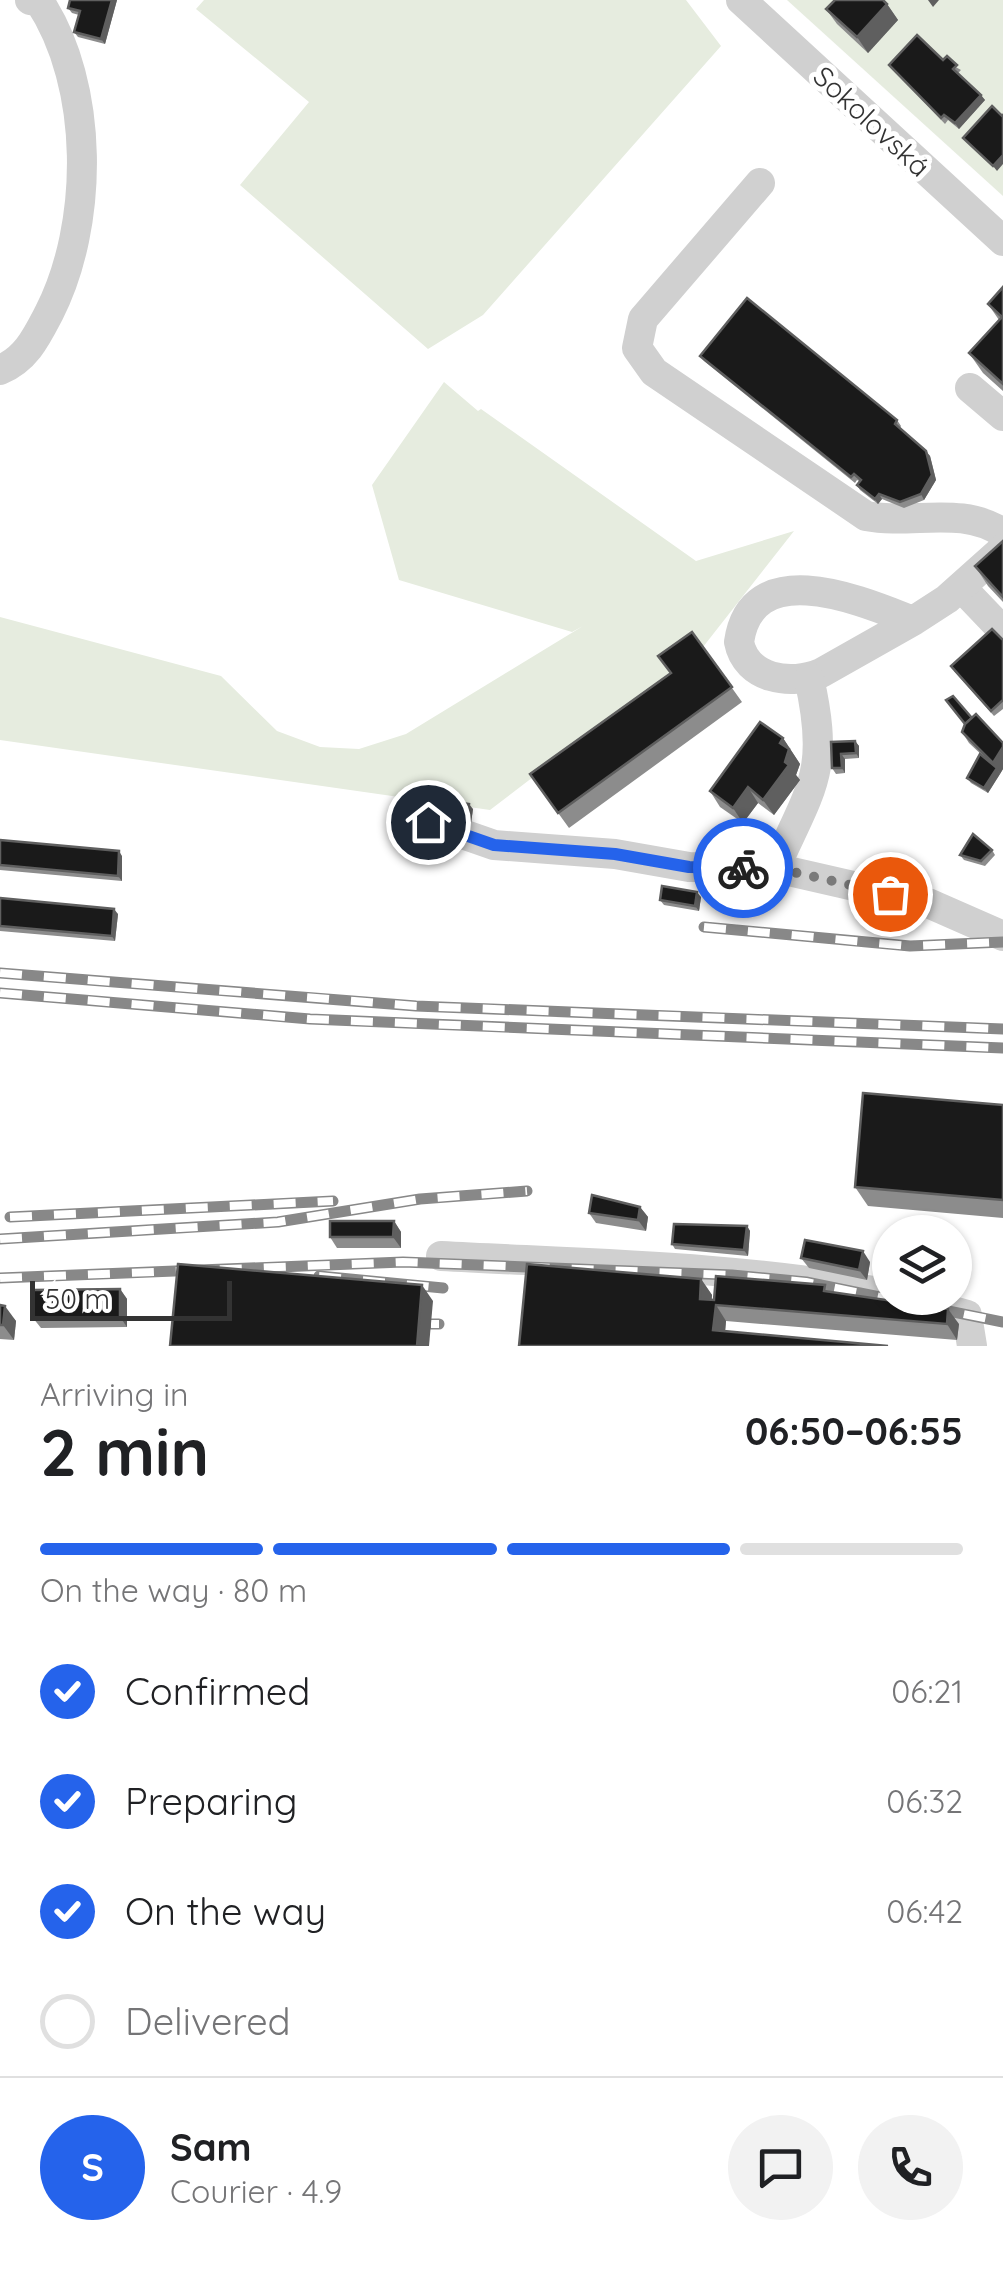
<!DOCTYPE html>
<meta charset="utf-8">
<style>
body{margin:0;font-family:Quicksand,sans-serif;background:#f2f2f2;color:#202124;height:100vh;display:flex;flex-direction:column;font-size:38px;white-space:nowrap}
*{box-sizing:border-box;margin:0}
p{font-size:32px;color:#757577}
.icon{flex:none;width:55px;height:55px;fill:none;stroke:currentColor;stroke-width:2;stroke-linecap:round;stroke-linejoin:round}
.map{position:relative;height:1346px;overflow:hidden}
.sheet{display:flex;flex-direction:column;background:#fff;flex:1}
.sheet>*{flex:none}
.buttons{position:absolute;left:872px;top:1215px;display:grid;gap:20px}
.buttons a{display:grid;place-items:center;width:100px;height:100px;border-radius:50%;background:#fff;box-shadow:0 2px 8px #0004;font-size:50px}
.scale{position:absolute;left:30px;bottom:25px;width:202px;box-sizing:border-box;padding-left:10px;border:5px solid #333;border-top:0;font-size:28px;line-height:35px;white-space:nowrap;color:#333;-webkit-text-stroke:8px #fff;paint-order:stroke}
.pin{position:absolute;display:grid;place-items:center;width:85px;height:85px;color:#fff;margin:-42px;border:5px solid #fff;border-radius:50%;box-shadow:0 2px 10px #0007}
.courier{position:absolute;display:grid;place-items:center;width:100px;height:100px;margin:-50px;border:8px solid #2563eb;border-radius:50%;background:#fff;color:#222;box-shadow:0 2px 12px #0007}
.headline em{font-style:normal;font-weight:700}
.headline div{display:flex;flex-direction:column-reverse}
.headline{display:flex;align-items:center;justify-content:space-between;height:170px;padding:0 40px}
h1{font-size:65px;font-weight:700;line-height:75px}
.bar{display:grid;grid-template-columns:repeat(4,1fr);gap:15px 10px;align-content:center;height:120px;padding:0 40px}
.bar i{height:12px;border-radius:8px;background:#e0e0e0}
.bar .active{background:#2563eb}
.bar p{grid-column:span 4}
.line{display:flex;align-items:center;gap:25px;padding:0 40px;border-top:2px solid #e0e0e0}
.line div{flex:1}
.round{display:grid;place-items:center;flex:none;width:105px;height:105px;border-radius:52px;background:#f2f2f2}
ol{padding:0 40px;list-style:none}
li{display:flex;align-items:center;gap:30px;height:110px}
li p{margin-inline-start:auto}
li .icon{padding:10px;border-radius:50%;background:#2563eb;color:#fff;stroke-width:4}
li:last-child{color:#757577}
li i{width:55px;height:55px;border:5px solid #e0e0e0;border-radius:50%}
.map>svg:first-child{display:block}
.green{fill:#e6ecdf}
.lines{fill:none;stroke-linecap:round;stroke-linejoin:round}
.minor{stroke:#d0d0d0;stroke-width:30}
.rail-casing{stroke:#888;stroke-width:11}
.rail{stroke:#fff;stroke-width:8;stroke-dasharray:22;stroke-linecap:butt}
.wall{fill:#8c8c8c}
.shaded-wall{fill:#5f5f5f}
.building{fill:#1a1a1a;stroke:#5f5f5f;stroke-width:2.5}
.done{stroke:#7a7a7a;stroke-width:10;stroke-dasharray:0 18}
.route{stroke:#2563eb;stroke-width:12}
.labels{text-anchor:middle;dominant-baseline:central;stroke-width:10;stroke-linejoin:round;paint-order:stroke}
.street-label{font-size:28px;fill:#333;stroke:#fff}
</style>
<div class="map">
<svg width="1003" height="1346" viewBox="0 0 1003 1346">
<rect width="100%" height="100%" fill="#fff"/>
<!-- green -->
<g class="green">
<path d="M204,0H686L721,46L483,315L428,349L240,185L309,102L196,9Z"/>
<path d="M787,0H1003V196Z"/>
<path d="M444,382L478,411L481,409L696,561L794,531L703,647L490,810L0,740V617L221,676L277,731L320,747L359,749L406,734L583,626L572,632L399,580L372,485Z"/>
</g>
<g class="lines">
<!-- minor -->
<g class="minor">
<path d="M741,0L1003,241"/>
<path d="M760,183L643,319L637,348L654,372L866,516C913,525 961,505 1003,533"/>
<path d="M0,370C26,359 36,338 49,313C94,225 95,85 39,1L30,0"/>
<path d="M970,388L1003,416"/>
<path d="M961,587L1003,631"/>
<path d="M913,621C864,602 752,553 739,642C746,679 791,686 821,673L913,621L947,599L1003,549"/>
<path d="M428,822L494,845L615,854L689,867L775,868L928,903L1003,936"/>
<path d="M775,868C812,786 830,771 809,678"/>
<path d="M441,1256C591,1264 742,1266 890,1294"/>
<path d="M907,1298L967,1315L972,1346"/>
</g>
<!-- rail casing -->
<g class="rail-casing">
<g id="rail">
<path d="M704,927L910,946L1003,942"/>
<path d="M0,973L416,1006L1003,1029"/>
<path d="M0,993L310,1019L1003,1048"/>
<path d="M10,1217L333,1201"/>
<path d="M0,1239L278,1222L420,1199L527,1191"/>
<path d="M319,1276L443,1288"/>
<path d="M0,1278L403,1262L732,1275L806,1282L1003,1322"/>
<path d="M431,1324H439"/>
</g>
</g>
<!-- rail -->
<use href="#rail" class="rail"/>
</g>
<!-- wall -->
<g class="wall">
<path d="M117,0L105,44L78,37L74,32L79,15L72,13L68,8Z"/>
<path d="M887,4L898,20L868,53L837,24L826,9Z"/>
<path d="M943,60L961,70L958,73L985,100L959,129L948,120L945,124L889,65Z"/>
<path d="M1003,287V391L983,373L969,353L999,320L988,304Z"/>
<path d="M700,356L897,420L901,426L900,428L930,456L936,480L924,500L904,508L882,499L878,504L860,490L857,485L859,481L857,480L855,483L704,361Z"/>
<path d="M1003,541V602L988,586L975,566Z"/>
<path d="M692,632L742,702L569,828L530,774L670,673Z"/>
<path d="M1003,640V709L994,716L954,671Z"/>
<path d="M965,725L1003,769L988,793L971,783L967,778L984,757L969,743L962,732Z"/>
<path d="M783,738L800,764L796,775L800,780L774,815L758,803L743,823L720,807L710,791Z"/>
<path d="M855,741L859,746V758L845,759V773L836,774L832,768L831,742Z"/>
<path d="M443,805L440,819L416,815L412,810Z"/>
<path d="M473,809L471,823L446,820L442,814Z"/>
<path d="M0,840L122,856V881L0,870Z"/>
<path d="M992,850L995,855L985,866L964,860L960,855Z"/>
<path d="M747,893L746,908L736,907L732,902Z"/>
<path d="M701,897L699,911L664,905L660,900Z"/>
<path d="M0,898L118,914L115,941L0,931Z"/>
<path d="M1003,1105V1218L868,1206L855,1187Z"/>
<path d="M640,1207L648,1217L646,1231L596,1223L589,1213Z"/>
<path d="M394,1221L401,1232V1248H337L330,1237Z"/>
<path d="M747,1226L750,1231L748,1256L675,1249L672,1244Z"/>
<path d="M801,1258L870,1262L867,1280L809,1268Z"/>
<path d="M701,1279L712,1295L711,1300L825,1285L830,1292L959,1324L957,1340L726,1321L725,1331L519,1346Z"/>
<path d="M120,1289L127,1299V1327L41,1328L33,1318Z"/>
<path d="M0,1305L16,1321L14,1340L0,1339Z"/>
</g>
<!-- shaded-wall -->
<g class="shaded-wall">
<path d="M112,0H117L105,44L101,39Z"/>
<path d="M928,0H939L933,7Z"/>
<path d="M887,4L898,20L868,53L857,37Z"/>
<path d="M981,95L985,100L959,129L955,123Z"/>
<path d="M1003,155V164L997,171L993,166Z"/>
<path d="M926,451L930,456L936,480L924,500L921,494Z"/>
<path d="M879,494L882,499L878,504L875,499Z"/>
<path d="M783,738L800,764L796,775L800,780L774,815L763,800L785,762L780,743Z"/>
<path d="M855,741L859,746V758L856,753Z"/>
<path d="M1003,747V769L1000,774L993,763Z"/>
<path d="M841,754L845,759V773L842,768Z"/>
<path d="M997,768L1000,774L988,793L984,788Z"/>
<path d="M748,787L758,803L743,823L733,808Z"/>
<path d="M439,800L443,805L440,819L437,813Z"/>
<path d="M469,804L473,809L471,823L467,818Z"/>
<path d="M119,851L122,856V881L118,876Z"/>
<path d="M744,888L747,893L746,908L742,903Z"/>
<path d="M697,892L701,897L699,911L695,906Z"/>
<path d="M114,909L118,914L115,941L112,936Z"/>
<path d="M640,1207L648,1217L646,1231L638,1220Z"/>
<path d="M394,1221L401,1232V1248L393,1237Z"/>
<path d="M747,1226L750,1231L748,1256L744,1250Z"/>
<path d="M863,1251L870,1262L867,1280L859,1270Z"/>
<path d="M701,1279L712,1295L711,1314L700,1299Z"/>
<path d="M422,1285L433,1301L429,1346H417Z"/>
<path d="M120,1289L127,1299V1327L120,1317Z"/>
<path d="M716,1305L726,1321L724,1345L713,1330Z"/>
<path d="M5,1306L16,1321L14,1340L3,1325Z"/>
<path d="M948,1309L959,1324L957,1340L947,1324Z"/>
</g>
<!-- building -->
<g class="building">
<path d="M70,0H112L101,39L74,32L80,11L68,8Z"/>
<path d="M835,0H883L887,4L857,37L826,9Z"/>
<path d="M917,35L943,60L947,56L957,65L953,69L981,95L955,123L944,115L941,118L889,65Z"/>
<path d="M992,106L1002,116L1003,114V155L993,166L963,138Z"/>
<path d="M1003,287V318L988,304Z"/>
<path d="M747,298L897,420L895,424L926,451L932,475L921,494L900,502L879,494L875,499L857,485L861,480L854,474L851,477L700,356Z"/>
<path d="M1002,317L1003,318V384L969,353Z"/>
<path d="M1003,541V597L975,566Z"/>
<path d="M992,629L1003,640V700L991,711L951,666Z"/>
<path d="M692,632L732,687L558,813L530,774L671,673L658,656Z"/>
<path d="M953,696L972,718L965,724L946,700Z"/>
<path d="M976,714L1003,743V747L993,763L962,732L965,724Z"/>
<path d="M760,722L783,738L780,743L789,749L785,762L789,765L763,800L748,787L733,808L710,791Z"/>
<path d="M855,741L856,753L841,754L842,768H832L831,742Z"/>
<path d="M980,754L997,768L984,788L967,778Z"/>
<path d="M414,796L439,800L437,813L412,810Z"/>
<path d="M444,800L469,804L467,818L442,814Z"/>
<path d="M973,834L992,850L981,861L960,855Z"/>
<path d="M0,840L119,851L118,876L0,865Z"/>
<path d="M662,886L697,892L695,906L660,900Z"/>
<path d="M734,887L744,888L742,903L732,902Z"/>
<path d="M0,898L114,909L112,936L0,926Z"/>
<path d="M863,1093L1003,1105V1200L855,1187Z"/>
<path d="M592,1195L640,1207L638,1220L589,1213Z"/>
<path d="M330,1221H394L393,1237H330Z"/>
<path d="M674,1224L747,1226L744,1250L672,1244Z"/>
<path d="M805,1240L863,1251L859,1270L801,1258Z"/>
<path d="M178,1264L422,1285L417,1346H170Z"/>
<path d="M527,1264L701,1279L700,1299L714,1300L716,1276L825,1285L824,1291L948,1309L947,1324L716,1305L713,1330L888,1346H519Z"/>
<path d="M120,1289V1317L33,1318V1290Z"/>
<path d="M0,1305L5,1306L3,1325H0Z"/>
</g>
<g class="lines">
<!-- done -->
<path class="done" d="M743,868H775L890,894"/>
<!-- route -->
<path class="route" d="M428,822L494,845L615,854L689,867L743,868"/>
</g>
<g class="labels">
<!-- street labels -->
<g class="street-label">
<text transform="translate(872 121) rotate(43)">Sokolovská</text>
</g>
</g>
</svg>
<div class="buttons">
<a><svg class="icon" aria-label="layers" viewBox="0 0 24 24"><path d="M12 4l9 5-9 5-9-5zM3 14l9 5 9-5"/></svg></a>
</div>
<div class="scale">50 m</div>
<div class="pin" style="left:890px;top:894px;background:#ea580c"><svg class="icon" aria-label="bag" viewBox="0 0 24 24"><path d="M5 8h14l-1 12H6zM9 8a3 3 0 0 1 6 0"/></svg></div>
<div class="pin" style="left:428px;top:822px;background:#1f2937"><svg class="icon" aria-label="home" viewBox="0 0 24 24"><path d="M3 11l9-7 9 7M6 9v11h12V9"/></svg></div>
<div class="courier" style="left:743px;top:868px"><svg class="icon" aria-label="bike" viewBox="0 0 24 24"><circle cx="6" cy="16" r="4"/><circle cx="18" cy="16" r="4"/><path d="M6 16l4-8h5l3 8M10 8l3 8H6M13 5h3"/></svg></div>
</div>
<section class="sheet">
<div class="headline"><div><h1>2 min</h1><p>Arriving in</p></div><em>06:50–06:55</em></div>
<div class="bar"><i class="active"></i><i class="active"></i><i class="active"></i><i></i><p>On the way · 80 m</p></div>
<ol>
<li><svg class="icon" aria-label="check" viewBox="0 0 24 24"><path d="M5 12l5 5 9-10"/></svg>Confirmed<p>06:21</p></li>
<li><svg class="icon" aria-label="check" viewBox="0 0 24 24"><path d="M5 12l5 5 9-10"/></svg>Preparing<p>06:32</p></li>
<li><svg class="icon" aria-label="check" viewBox="0 0 24 24"><path d="M5 12l5 5 9-10"/></svg>On the way<p>06:42</p></li>
<li><i></i>Delivered</li>
</ol>
<div class="line" style="height:180px"><b class="round" style="background:#2563eb;color:#fff">S</b><div><b>Sam</b><p>Courier · 4.9</p></div><a class="round"><svg class="icon" aria-label="chat" viewBox="0 0 24 24"><path d="M4 5h16v11H9l-5 4z"/></svg></a><a class="round"><svg class="icon" aria-label="phone" viewBox="0 0 24 24"><path d="M5 4h4l2 5-3 2q2 4 5 5l2-3 5 2v4C11 20 4 13 5 4z"/></svg></a></div>
</section>
